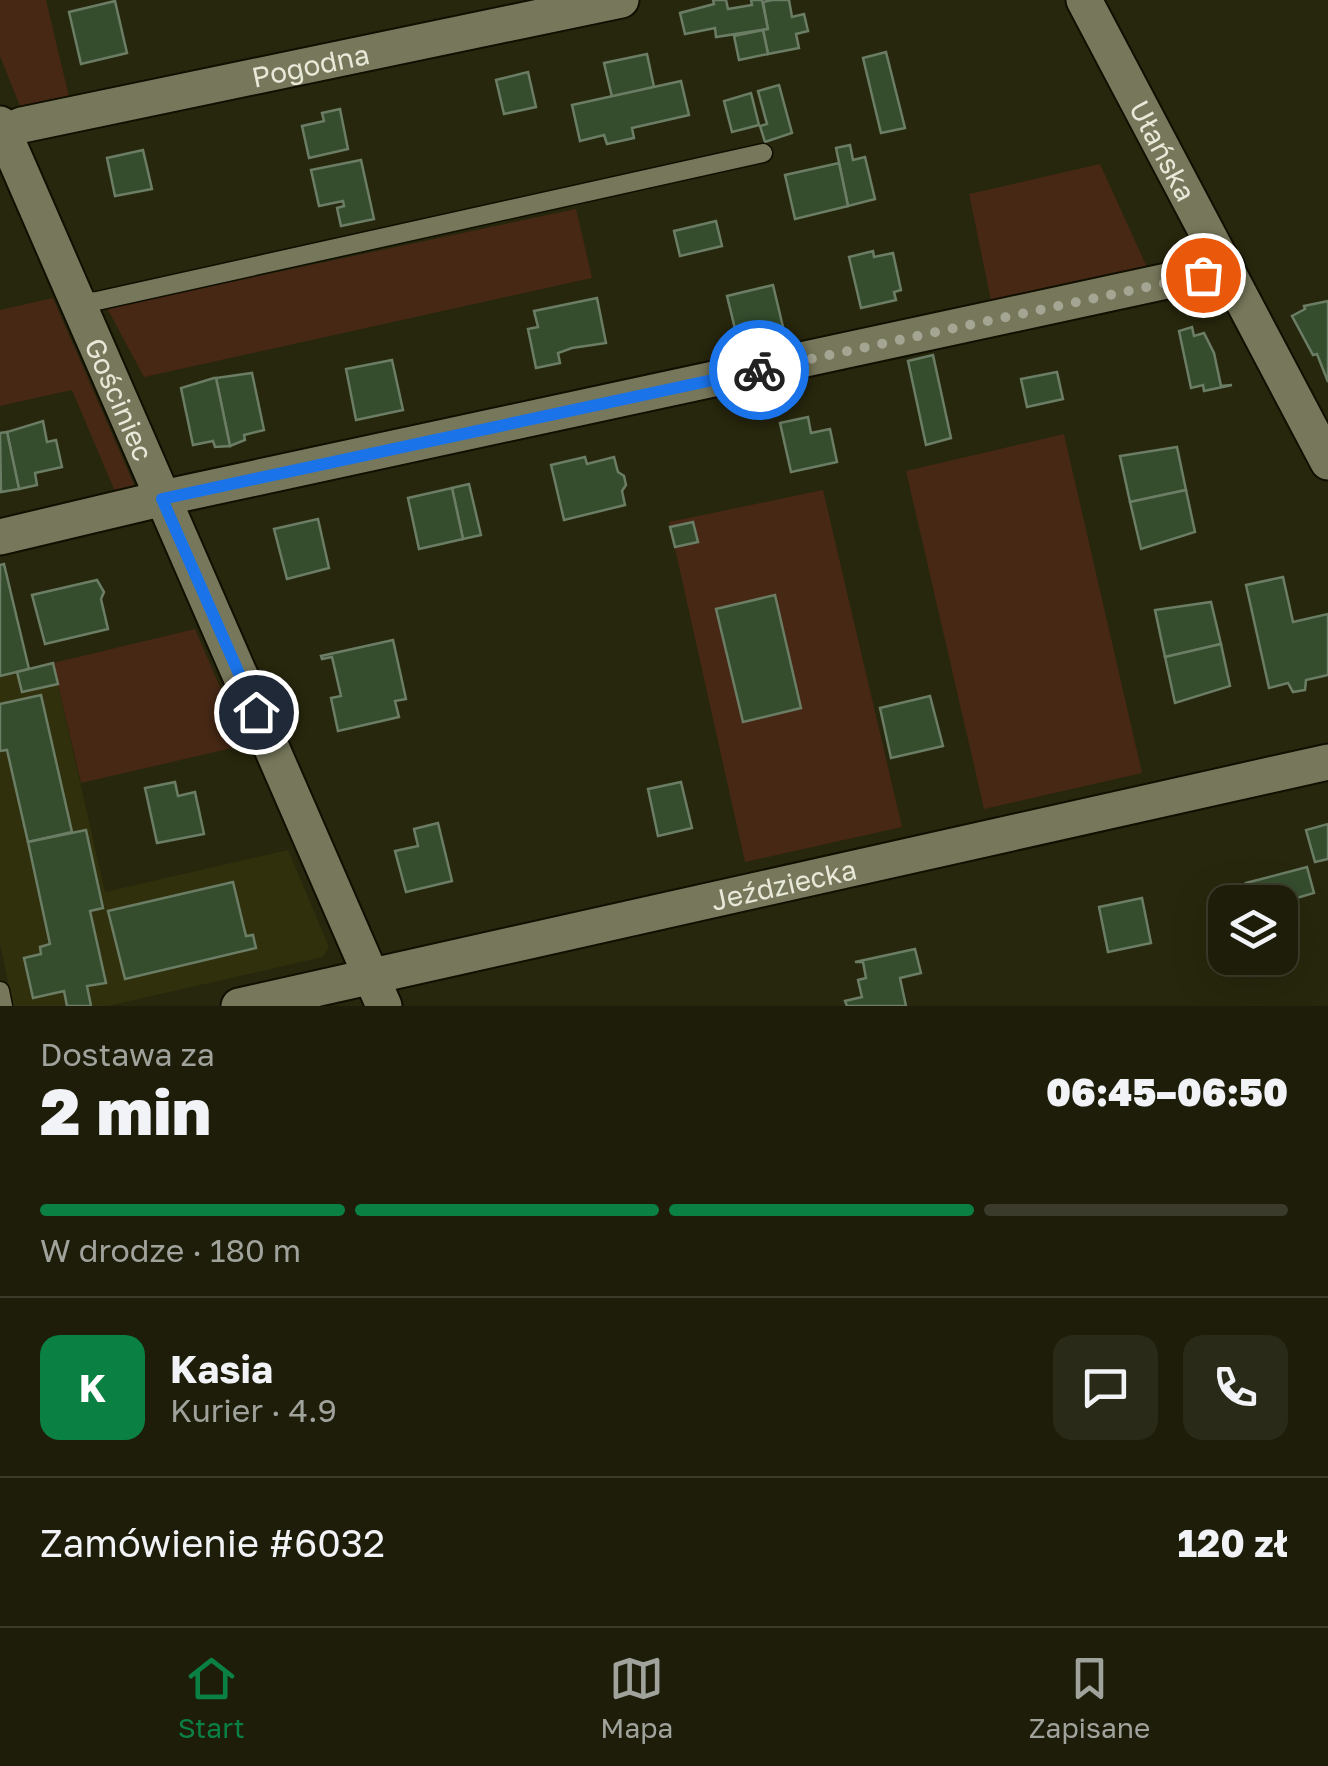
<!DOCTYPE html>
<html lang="pl">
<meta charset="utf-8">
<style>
body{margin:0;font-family:"Golos Text",sans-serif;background:#2a2a18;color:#f1f3f6;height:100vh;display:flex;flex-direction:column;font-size:38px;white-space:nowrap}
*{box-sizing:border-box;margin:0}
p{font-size:32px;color:#a0a29c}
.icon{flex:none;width:55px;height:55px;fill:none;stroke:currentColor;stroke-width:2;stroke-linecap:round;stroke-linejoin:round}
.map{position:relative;height:1006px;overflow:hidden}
.side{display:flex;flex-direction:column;background:#1d1d0a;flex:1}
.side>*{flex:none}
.buttons{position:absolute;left:1208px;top:885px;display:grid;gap:20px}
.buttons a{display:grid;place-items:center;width:90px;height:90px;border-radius:20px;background:#1d1d0a;box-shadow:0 10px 40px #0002,0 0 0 2px #3b3b2b;font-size:50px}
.pin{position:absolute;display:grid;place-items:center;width:85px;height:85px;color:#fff;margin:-42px;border:5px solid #fff;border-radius:50%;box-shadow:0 2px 10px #0007}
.courier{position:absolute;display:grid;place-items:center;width:100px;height:100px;margin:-50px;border:8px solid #1a73e8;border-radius:50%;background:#fff;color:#222;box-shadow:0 2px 12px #0007}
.headline em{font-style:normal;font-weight:800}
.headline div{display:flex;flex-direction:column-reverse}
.headline{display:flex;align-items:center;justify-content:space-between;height:170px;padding:0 40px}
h1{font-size:65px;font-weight:800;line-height:75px}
.bar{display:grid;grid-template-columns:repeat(4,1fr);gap:15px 10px;align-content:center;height:120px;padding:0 40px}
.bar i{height:12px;border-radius:8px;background:#3b3b2b}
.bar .current{background:#0b8043}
.bar p{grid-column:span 4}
.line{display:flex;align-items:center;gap:25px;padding:0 40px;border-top:2px solid #3b3b2b}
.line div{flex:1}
.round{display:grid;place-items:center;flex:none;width:105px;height:105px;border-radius:20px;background:#2a2a18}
.menu{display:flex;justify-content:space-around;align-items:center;height:140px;border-top:2px solid #3b3b2b;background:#1d1d0a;font-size:28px;color:#a0a29c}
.menu a{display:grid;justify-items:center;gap:5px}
.menu .current{color:#0b8043}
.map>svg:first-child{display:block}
.built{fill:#30300d}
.green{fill:#462815}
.building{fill:#354d2d;stroke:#6b7d65;stroke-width:2.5}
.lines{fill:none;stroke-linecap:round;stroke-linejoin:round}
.service-casing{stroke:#100f00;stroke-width:21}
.minor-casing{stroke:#100f00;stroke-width:39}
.service{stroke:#77785b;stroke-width:18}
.minor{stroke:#77785b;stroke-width:35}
.done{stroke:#a4a592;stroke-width:10;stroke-dasharray:0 18}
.route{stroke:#1a73e8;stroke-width:12}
.labels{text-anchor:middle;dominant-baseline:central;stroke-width:8;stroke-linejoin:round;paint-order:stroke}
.street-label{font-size:28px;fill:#e8e9d9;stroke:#0f0f05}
</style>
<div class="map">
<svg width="1328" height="1006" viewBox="0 0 1328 1006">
<rect width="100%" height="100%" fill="#27270d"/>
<!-- built -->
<path class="built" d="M53,663L105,892L288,850L329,947L323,957L108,1006H13L0,943V676Z"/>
<!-- green -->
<g class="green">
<path d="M0,0H46L70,101L22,111L0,56Z"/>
<path d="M1100,164L1151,276L993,310L969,194Z"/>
<path d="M576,209L592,278L144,377L107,308Z"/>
<path d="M53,298L139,496L119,501L72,390L0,406V310Z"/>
<path d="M1064,434L1142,773L984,809L906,471Z"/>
<path d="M823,490L902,827L745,862L669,522Z"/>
<path d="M195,629L245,745L81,783L53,663Z"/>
</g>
<!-- building -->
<g class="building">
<path d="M713,0H726L728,9L752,5L751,0H762L768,29L716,37L715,28L685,34L680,13L714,4Z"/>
<path d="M772,0H789L792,17L804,14L808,31L796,34L799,48L768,54L763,30L768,29L763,2Z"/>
<path d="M115,1L127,53L81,64L69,12Z"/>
<path d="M763,30L768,54L739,60L734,36Z"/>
<path d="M886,52L905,128L881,133L863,58Z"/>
<path d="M647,54L654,87L612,97L604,63Z"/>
<path d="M528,72L536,107L504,114L496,80Z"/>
<path d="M681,81L689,115L632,128L634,138L607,144L604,135L580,141L572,105Z"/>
<path d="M779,85L792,133L765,142L760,126L767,124L758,91Z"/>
<path d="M751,93L759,125L732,132L724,101Z"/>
<path d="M340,109L348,149L309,158L302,126L324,121L322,113Z"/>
<path d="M850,145L853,160L865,157L875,199L848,206L836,148Z"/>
<path d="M143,150L152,189L115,196L107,158Z"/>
<path d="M361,160L374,219L341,226L337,208L344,206L343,201L319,206L311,170Z"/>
<path d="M839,163L848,206L795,219L785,175Z"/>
<path d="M716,221L722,246L680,256L674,231Z"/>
<path d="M873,251L874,257L893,253L901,290L894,292L896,300L861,308L849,257Z"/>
<path d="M773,285L783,327L737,337L727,296Z"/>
<path d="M597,298L606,343L572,348L558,353L560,363L536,368L528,329L538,327L534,311Z"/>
<path d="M1328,301V382L1317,354L1313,355L1292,316L1305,309L1304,306Z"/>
<path d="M1192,327L1194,336L1204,333L1214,353L1221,386L1232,385L1204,391L1203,385L1191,388L1179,331Z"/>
<path d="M933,355L951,438L926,445L908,361Z"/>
<path d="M392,360L403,410L356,420L346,369Z"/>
<path d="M1057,372L1063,399L1027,407L1021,379Z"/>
<path d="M252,373L264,430L244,435L245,440L230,446L216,378Z"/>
<path d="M214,378H216L230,446L215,447L213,441L193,445L181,388Z"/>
<path d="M808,417L811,433L830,429L837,462L791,472L780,423Z"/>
<path d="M43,421L47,442L56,440L62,467L35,473L37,485L19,489L7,432Z"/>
<path d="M7,432L19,489L1,492L0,433Z"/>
<path d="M1177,447L1186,490L1130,502L1120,456Z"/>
<path d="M585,457L587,464L614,457L618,472L624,476L626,485L622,491L625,505L564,520L551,465Z"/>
<path d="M469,484L481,535L463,539L452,488Z"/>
<path d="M452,488L463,539L419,549L408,498Z"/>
<path d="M1186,490L1195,532L1141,549L1130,502Z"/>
<path d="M318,519L329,568L287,579L274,529Z"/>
<path d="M693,522L698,542L675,547L670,527Z"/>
<path d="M4,564L29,669L0,676V565Z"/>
<path d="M1283,577L1293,622L1328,614V675L1306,680L1305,690L1293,692L1288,683L1269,688L1246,585Z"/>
<path d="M97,580L104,592L101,599L108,629L45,644L32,595Z"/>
<path d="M775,595L801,708L743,722L716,609Z"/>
<path d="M1211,602L1221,644L1165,657L1155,610Z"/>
<path d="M393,640L406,699L395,701L399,717L338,731L331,698L341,696L332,657L322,659L321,656Z"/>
<path d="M1221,644L1230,686L1175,703L1165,657Z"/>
<path d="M53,663L58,684L22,692L17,672Z"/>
<path d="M41,695L72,832L28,842L7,750L0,751V704Z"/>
<path d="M930,696L943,746L891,758L880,708Z"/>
<path d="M175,782L178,796L195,792L204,834L157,843L145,788Z"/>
<path d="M681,782L692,828L658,836L648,789Z"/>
<path d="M438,823L452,881L406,892L395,851L418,846L414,829Z"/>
<path d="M1328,824V859L1315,862L1306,830Z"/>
<path d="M86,830L103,908L90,911L106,983L87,986L91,1006H67L64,991L33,998L24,958L41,954L40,947L50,944L28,842Z"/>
<path d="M1307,867L1314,893L1280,903L1252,902L1246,883Z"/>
<path d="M233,882L246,936L253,935L256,948L125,979L108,911Z"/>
<path d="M1142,898L1151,943L1108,952L1099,907Z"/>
<path d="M915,949L921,973L900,978L906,1006H847L845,1001L862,997L858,980L866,978L863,962H855Z"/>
</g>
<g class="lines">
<!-- service casing -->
<g class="service-casing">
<g id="service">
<path d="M77,302L97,301L763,153"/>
<path d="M0,991L3,1006"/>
</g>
</g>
<!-- minor casing -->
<g class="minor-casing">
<g id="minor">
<path id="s1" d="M1084,0L1328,462"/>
<path id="s2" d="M0,124L384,1006"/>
<path id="s3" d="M0,133L22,125L621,0"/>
<path d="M0,537L181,494L1227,268"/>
<path id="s4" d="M239,1006L1328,762"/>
</g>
</g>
<!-- service -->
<use href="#service" class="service"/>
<!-- minor -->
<use href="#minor" class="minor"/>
</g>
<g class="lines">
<!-- done -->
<path class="done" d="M759,370L1203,275"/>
<!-- route -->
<path class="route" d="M256,712L162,499L759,370"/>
</g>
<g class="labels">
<!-- street labels -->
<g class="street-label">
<text stroke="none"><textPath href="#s3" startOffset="318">Pogodna</textPath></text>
<text stroke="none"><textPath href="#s1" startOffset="170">Ułańska</textPath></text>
<text stroke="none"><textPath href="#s2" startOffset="300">Gościniec</textPath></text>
<text stroke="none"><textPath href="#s4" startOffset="558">Jeździecka</textPath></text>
</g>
</g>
</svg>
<div class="buttons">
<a><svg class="icon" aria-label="layers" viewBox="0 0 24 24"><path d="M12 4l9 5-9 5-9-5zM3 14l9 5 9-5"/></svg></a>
</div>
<div class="pin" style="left:1203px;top:275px;background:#ea580c"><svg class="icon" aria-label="bag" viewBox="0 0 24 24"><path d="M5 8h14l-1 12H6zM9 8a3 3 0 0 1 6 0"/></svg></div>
<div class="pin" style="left:256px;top:712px;background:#1f2937"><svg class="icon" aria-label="home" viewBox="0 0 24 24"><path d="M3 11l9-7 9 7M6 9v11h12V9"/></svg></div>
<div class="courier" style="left:759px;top:370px"><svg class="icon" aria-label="bike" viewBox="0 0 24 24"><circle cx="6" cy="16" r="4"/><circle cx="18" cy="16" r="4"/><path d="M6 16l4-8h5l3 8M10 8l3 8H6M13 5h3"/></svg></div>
</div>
<section class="side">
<div class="headline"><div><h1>2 min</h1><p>Dostawa za</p></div><em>06:45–06:50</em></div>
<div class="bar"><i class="current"></i><i class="current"></i><i class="current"></i><i></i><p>W drodze · 180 m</p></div>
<div class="line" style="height:180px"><b class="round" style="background:#0b8043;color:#fff">K</b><div><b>Kasia</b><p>Kurier · 4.9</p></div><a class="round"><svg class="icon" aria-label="chat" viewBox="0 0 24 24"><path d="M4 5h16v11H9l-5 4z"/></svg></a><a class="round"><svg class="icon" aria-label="phone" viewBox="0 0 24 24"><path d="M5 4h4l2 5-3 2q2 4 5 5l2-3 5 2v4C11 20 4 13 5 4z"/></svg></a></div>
<div class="line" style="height:130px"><div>Zamówienie #6032</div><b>120 zł</b></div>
</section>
<nav class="menu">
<a class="current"><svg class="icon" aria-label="home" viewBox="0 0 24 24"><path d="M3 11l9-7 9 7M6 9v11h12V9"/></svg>Start</a>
<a><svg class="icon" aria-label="map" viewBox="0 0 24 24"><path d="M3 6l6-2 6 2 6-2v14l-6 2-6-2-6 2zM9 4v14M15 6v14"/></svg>Mapa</a>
<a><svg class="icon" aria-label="saved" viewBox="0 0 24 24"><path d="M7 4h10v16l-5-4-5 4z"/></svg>Zapisane</a>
</nav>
